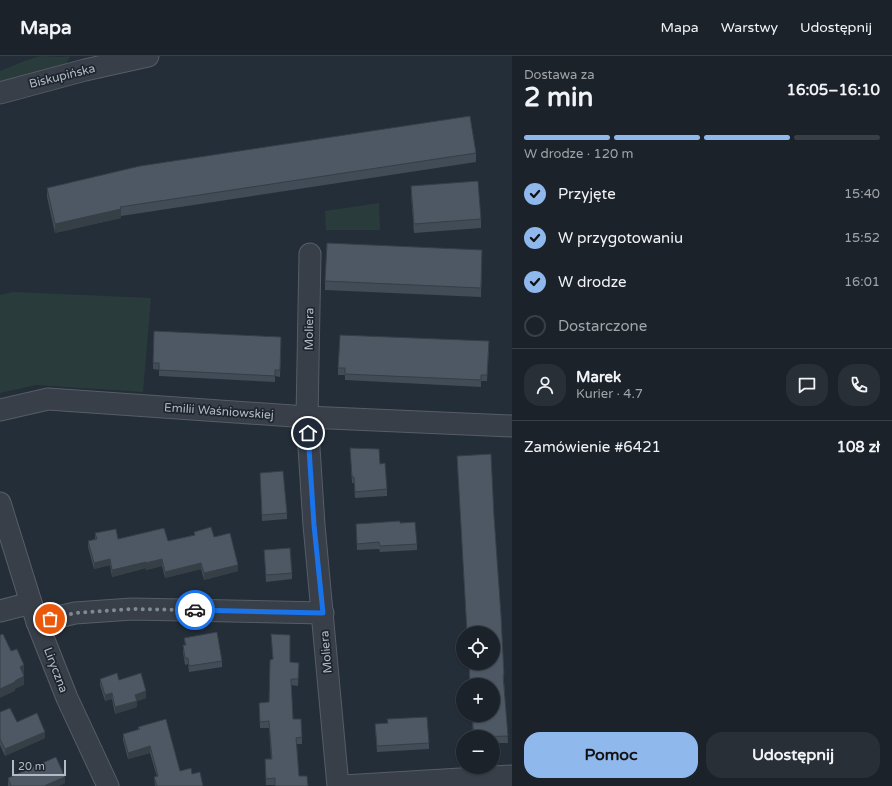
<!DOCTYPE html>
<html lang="pl">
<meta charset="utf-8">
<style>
body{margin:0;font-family:"Varela Round",sans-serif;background:#282f36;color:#f1f3f6;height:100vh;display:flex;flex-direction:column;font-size:15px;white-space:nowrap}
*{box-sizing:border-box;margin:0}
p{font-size:13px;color:#a0a4a8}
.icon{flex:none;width:22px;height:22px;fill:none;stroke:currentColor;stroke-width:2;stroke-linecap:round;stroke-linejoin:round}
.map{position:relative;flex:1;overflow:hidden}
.panel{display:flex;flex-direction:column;background:#1b222a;width:380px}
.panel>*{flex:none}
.fabs{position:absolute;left:456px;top:570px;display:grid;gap:8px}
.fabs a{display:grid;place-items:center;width:44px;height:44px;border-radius:50%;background:#1b222a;box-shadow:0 1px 3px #0004,0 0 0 1px #393f47;font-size:20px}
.scale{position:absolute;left:12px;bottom:10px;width:54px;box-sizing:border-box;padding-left:4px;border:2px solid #b3bac5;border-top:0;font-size:11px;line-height:14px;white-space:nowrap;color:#b3bac5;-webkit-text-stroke:3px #1d252e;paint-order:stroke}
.pin{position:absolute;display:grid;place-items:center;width:34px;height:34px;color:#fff;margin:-17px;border:2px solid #fff;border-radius:50%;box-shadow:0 1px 4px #0007}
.courier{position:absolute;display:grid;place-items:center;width:40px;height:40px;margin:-20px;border:3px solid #1a73e8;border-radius:50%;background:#fff;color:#222;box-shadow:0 1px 5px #0007}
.overview em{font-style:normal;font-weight:800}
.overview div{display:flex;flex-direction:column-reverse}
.overview{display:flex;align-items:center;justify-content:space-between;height:68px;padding:0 12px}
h1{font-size:26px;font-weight:800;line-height:30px}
.bar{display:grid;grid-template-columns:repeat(4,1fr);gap:6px 4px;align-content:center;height:48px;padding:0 12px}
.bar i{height:5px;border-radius:3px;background:#393f47}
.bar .active{background:#8fb8ed}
.bar p{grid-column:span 4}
.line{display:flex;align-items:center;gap:10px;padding:0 12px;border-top:1px solid #393f47}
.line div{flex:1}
.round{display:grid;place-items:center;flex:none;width:42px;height:42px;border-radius:16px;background:#282f36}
ol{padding:0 12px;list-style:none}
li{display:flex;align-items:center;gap:12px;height:44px}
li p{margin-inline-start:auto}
li .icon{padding:4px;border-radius:50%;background:#8fb8ed;color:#111;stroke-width:4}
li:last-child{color:#a0a4a8}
li i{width:22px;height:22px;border:2px solid #393f47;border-radius:50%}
.cta{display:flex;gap:8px;margin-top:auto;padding:8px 12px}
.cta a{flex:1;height:46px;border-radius:16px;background:#8fb8ed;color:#111;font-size:16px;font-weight:800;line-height:46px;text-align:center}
.cta a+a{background:#282f36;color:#f1f3f6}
header{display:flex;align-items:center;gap:24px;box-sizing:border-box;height:56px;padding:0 20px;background:#1b222a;border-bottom:1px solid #393f47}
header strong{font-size:19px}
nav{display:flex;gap:22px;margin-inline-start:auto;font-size:14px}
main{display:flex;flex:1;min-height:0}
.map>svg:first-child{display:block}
.green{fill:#293c3b}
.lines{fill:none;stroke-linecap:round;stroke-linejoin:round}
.minor-casing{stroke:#565d67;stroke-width:23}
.minor{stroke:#383f49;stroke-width:21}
.wall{fill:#424c56}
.shaded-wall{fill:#363e46}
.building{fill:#4d5864;stroke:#363e46}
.done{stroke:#818994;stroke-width:4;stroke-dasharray:0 7.2}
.route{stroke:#1a73e8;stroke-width:5}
.labels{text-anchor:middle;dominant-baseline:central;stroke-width:3.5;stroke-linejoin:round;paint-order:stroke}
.street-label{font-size:12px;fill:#b3bac5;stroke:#1d252e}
</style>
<header>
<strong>Mapa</strong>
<nav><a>Mapa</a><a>Warstwy</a><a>Udostępnij</a></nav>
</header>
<main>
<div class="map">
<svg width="512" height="730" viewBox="0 0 512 730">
<rect width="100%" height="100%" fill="#242e38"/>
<!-- green -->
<g class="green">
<path d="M41,0L62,1L70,0L66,8L0,27V15L27,4Z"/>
<path d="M379,147L380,174H326L325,155Z"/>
<path d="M13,236L151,242L143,336L36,329L0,337V239Z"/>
</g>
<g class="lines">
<!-- minor casing -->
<g class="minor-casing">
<g id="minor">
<path d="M0,37L85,14L148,0"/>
<path d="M310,198L307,361L314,469L338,730"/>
<path d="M0,354L48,343L307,361L512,370"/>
<path d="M0,447L37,566L67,642L108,730"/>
<path d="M0,555L31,547"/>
<path d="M37,566L75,557L132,553L323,557"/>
<path d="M343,730L512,720"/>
</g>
</g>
<!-- minor -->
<use href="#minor" class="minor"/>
</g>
<!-- wall -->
<g class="wall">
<path d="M476,97V106L121,160V162L55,177L47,141V132Z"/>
<path d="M411,130L481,163V172L414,177L411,139Z"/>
<path d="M482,203L481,241L325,234V225Z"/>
<path d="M281,287L280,321L275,320V326L159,320V314L153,313V307Z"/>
<path d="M489,292L487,325H481V331L345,324V319H338V312Z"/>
<path d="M350,392L380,408L387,433V440L355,442L354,427H352Z"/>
<path d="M457,400L494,460L504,619V625L508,687H493V681H473L472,659H493V629H470L469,607H493V577H467Z"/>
<path d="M260,417L287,457V463L262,465Z"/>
<path d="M400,467L417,488V494L380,496L379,493L357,494L356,468Z"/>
<path d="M194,476L214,481L238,515L204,524L201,513L165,522L162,510L146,514V512L112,521L110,509L94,513L88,491V485L95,483V477L118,483L168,485L194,479Z"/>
<path d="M264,494L292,517V523L266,526Z"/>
<path d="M271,578L290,606L299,607L298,630L291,629L293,663L302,681V688H297L299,720L308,730H275V729H266L265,710L271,703L269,672H260L259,647L269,646L273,604Z"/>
<path d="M184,582L222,605V611L189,616L188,608L185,609L183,596V589H185Z"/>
<path d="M100,623L146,642L137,645V651L115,658L112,643L105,645L100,629Z"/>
<path d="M0,656L17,666L45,682L5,700L0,689Z"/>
<path d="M375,668L429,687V693L377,696Z"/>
<path d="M138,671L180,715L192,718L203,730H155L154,721H157L150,697L128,703L123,684V678L138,674Z"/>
<path d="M8,722L65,727L58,730H8Z"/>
</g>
<!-- shaded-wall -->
<g class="shaded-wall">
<path d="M121,153V162L55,177V168Z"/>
<path d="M110,503V509L94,513V507Z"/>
<path d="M162,503V510L146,514V507Z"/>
<path d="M146,506V512L112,521V514Z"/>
<path d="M201,507V513L165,522V516Z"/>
<path d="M238,509V515L204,524V517Z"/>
<path d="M24,609V618L20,620V611Z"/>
<path d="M24,620V629L15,633V635L0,642V633L15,625Z"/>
<path d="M146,635V642L135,645V639Z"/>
<path d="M112,637V643L105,645V639Z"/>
<path d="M137,645V651L115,658V651Z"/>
<path d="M45,676V682L5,700V693Z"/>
<path d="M150,690V697L128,703V697Z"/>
<path d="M65,721V727L58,730H44Z"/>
</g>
<!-- building -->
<g class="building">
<path d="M470,60L476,97L120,151L121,153L55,168L47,132L140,110Z"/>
<path d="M478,125L481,163L414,168L411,130Z"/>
<path d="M327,187L482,194L481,232L325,225Z"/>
<path d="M154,275L281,281L280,314H275V320L159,314V307H153Z"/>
<path d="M340,279L489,285L487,319H481V324L345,318V312H338Z"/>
<path d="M350,392L379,393L380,408L385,407L387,433L355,436L354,421H352Z"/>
<path d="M491,398L494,460L501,559L504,619H503L508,680L474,681L472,659H493V629H470L469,607H493V577H467L457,400Z"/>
<path d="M283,415L287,457L262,459L260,417Z"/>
<path d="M400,465V467L415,466L417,488L380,490L379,486L357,488L356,468Z"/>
<path d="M211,471L214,481L230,477L238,509L204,517L201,507L165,516L162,503L146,507V506L112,514L110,503L94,507L88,485L97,483L95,477L116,473L118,483L164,472L168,485L195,479L194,476Z"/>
<path d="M290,492L292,517L266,519L264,494Z"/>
<path d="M217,576L222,605L189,610L188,602H185L183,589H186L184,582Z"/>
<path d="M3,578L11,595L17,593L24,609L20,611L24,620L15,625V626L0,633V579Z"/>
<path d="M271,578L290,579V606L299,607L298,623H291L293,663H301L302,681L296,682L299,720H307L308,730H275V722L266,723L265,703H272L269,665L260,666L259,647L269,646L270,604L273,603Z"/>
<path d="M117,617L119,624L141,617L146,635L135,639L137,645L115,651L112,637L105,639L100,623Z"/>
<path d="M10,652L17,666L37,657L45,676L5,693L0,683V656Z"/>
<path d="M427,661L429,687L377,690L375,668L388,667L387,663Z"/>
<path d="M166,663L180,715L191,712L192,718L200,716L203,730H157L154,721L158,720L150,690L128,697L123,678L140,673L138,671Z"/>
<path d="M56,701L65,721L44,730H11L8,722Z"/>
</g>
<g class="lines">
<!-- done -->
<path class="done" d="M50,563L75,557L132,553L195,554"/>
<!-- route -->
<path class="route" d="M195,554L323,557L314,469L308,377"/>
</g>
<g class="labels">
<!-- street labels -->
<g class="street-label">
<text transform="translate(62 20) rotate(-14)">Biskupińska</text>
<text transform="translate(309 273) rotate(-89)">Moliera</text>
<text transform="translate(219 355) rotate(4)">Emilii Waśniowskiej</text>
<text transform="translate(326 596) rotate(-95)">Moliera</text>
<text transform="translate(56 614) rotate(69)">Liryczna</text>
</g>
</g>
</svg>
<div class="fabs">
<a><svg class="icon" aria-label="locate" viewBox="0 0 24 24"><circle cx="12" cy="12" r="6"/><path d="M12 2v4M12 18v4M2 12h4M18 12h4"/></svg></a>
<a>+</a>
<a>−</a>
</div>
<div class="scale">20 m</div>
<div class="pin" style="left:50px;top:563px;background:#ea580c"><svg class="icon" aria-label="bag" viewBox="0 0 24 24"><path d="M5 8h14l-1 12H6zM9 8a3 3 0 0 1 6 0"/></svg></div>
<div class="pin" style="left:308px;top:377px;background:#1f2937"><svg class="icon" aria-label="home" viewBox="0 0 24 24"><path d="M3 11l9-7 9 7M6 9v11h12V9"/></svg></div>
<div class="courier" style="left:195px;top:554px"><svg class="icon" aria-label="car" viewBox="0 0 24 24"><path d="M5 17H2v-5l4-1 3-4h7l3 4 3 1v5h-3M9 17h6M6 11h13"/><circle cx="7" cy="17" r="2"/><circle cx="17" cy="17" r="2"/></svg></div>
</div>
<section class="panel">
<div class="overview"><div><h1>2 min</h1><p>Dostawa za</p></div><em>16:05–16:10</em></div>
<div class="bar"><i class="active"></i><i class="active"></i><i class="active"></i><i></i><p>W drodze · 120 m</p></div>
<ol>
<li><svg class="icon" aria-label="check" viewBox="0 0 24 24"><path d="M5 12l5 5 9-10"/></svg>Przyjęte<p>15:40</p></li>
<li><svg class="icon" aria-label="check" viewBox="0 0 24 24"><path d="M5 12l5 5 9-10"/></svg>W przygotowaniu<p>15:52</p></li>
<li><svg class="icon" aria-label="check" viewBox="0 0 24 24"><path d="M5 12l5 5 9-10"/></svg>W drodze<p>16:01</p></li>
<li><i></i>Dostarczone</li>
</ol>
<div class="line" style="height:72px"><a class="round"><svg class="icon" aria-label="person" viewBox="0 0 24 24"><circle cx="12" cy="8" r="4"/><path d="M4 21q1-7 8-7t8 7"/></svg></a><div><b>Marek</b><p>Kurier · 4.7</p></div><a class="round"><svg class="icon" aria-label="chat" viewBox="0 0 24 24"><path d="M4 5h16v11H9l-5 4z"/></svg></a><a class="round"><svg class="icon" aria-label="phone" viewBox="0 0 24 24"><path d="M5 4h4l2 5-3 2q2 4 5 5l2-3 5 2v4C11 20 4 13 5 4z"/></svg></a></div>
<div class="line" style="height:52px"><div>Zamówienie #6421</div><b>108 zł</b></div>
<div class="cta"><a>Pomoc</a><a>Udostępnij</a></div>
</section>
</main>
